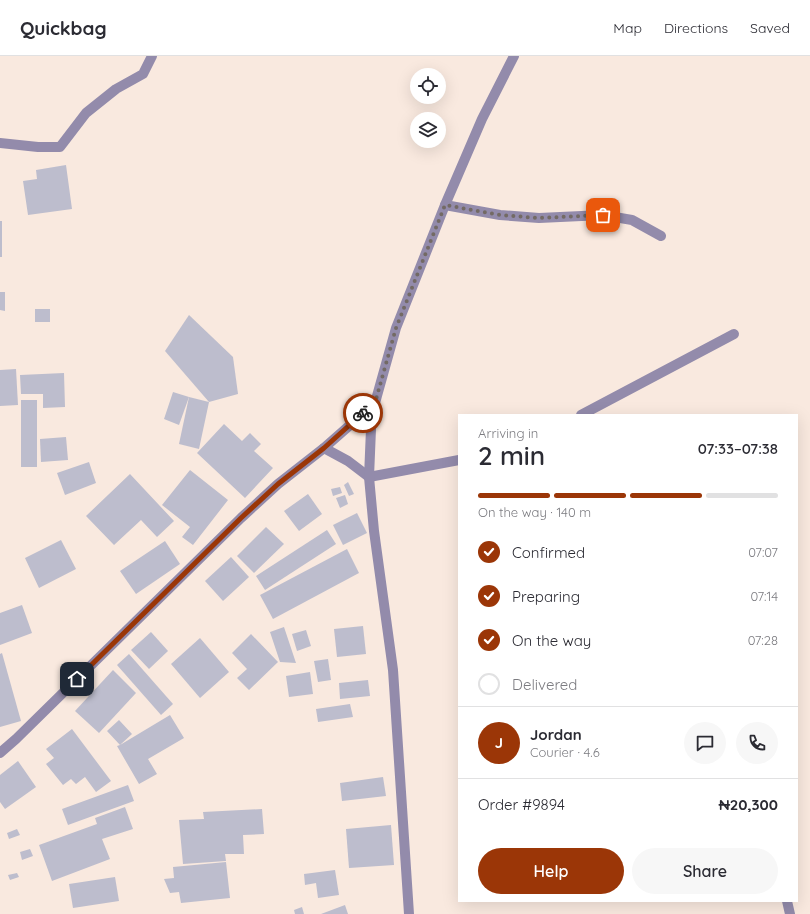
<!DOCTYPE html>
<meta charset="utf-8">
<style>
body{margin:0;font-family:Quicksand,sans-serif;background:#f7f7f7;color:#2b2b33;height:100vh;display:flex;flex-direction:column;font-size:15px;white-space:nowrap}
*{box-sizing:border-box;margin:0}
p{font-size:13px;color:#7c7c81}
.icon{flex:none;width:22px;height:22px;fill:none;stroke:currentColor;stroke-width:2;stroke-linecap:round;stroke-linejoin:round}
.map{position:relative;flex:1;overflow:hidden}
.drawer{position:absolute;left:458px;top:358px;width:340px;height:488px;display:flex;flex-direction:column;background:#fff;border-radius:0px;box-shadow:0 4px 16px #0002}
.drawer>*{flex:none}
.buttons{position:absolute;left:410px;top:12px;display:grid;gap:8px}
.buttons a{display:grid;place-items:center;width:36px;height:36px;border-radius:50%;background:#fff;box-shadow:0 4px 16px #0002;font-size:20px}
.pin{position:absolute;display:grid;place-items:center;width:34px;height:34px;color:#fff;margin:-17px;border-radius:8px;box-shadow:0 2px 6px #0006}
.courier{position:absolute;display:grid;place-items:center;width:40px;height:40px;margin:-20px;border:3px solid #9b3607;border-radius:50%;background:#fff;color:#222;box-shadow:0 1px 5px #0007}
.headline em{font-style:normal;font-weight:600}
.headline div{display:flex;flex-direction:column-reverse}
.headline{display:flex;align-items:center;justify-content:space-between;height:68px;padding:0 20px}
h1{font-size:26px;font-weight:600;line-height:30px}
.bar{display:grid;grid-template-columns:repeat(4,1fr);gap:6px 4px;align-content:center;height:48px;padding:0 20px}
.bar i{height:5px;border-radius:3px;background:#e1e1e2}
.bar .selected{background:#9b3607}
.bar p{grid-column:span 4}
.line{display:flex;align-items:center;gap:10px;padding:0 20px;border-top:1px solid #e1e1e2}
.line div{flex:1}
.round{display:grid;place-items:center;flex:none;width:42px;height:42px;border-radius:21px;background:#f7f7f7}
ol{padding:0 20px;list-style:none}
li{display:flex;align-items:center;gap:12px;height:44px}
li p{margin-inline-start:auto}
li .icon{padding:4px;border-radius:50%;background:#9b3607;color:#fff;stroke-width:4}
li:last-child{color:#7c7c81}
li i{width:22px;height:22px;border:2px solid #e1e1e2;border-radius:50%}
.primary-button{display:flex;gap:8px;margin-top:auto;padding:8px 20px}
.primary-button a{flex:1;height:46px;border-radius:24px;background:#9b3607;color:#fff;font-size:16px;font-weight:600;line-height:46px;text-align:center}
.primary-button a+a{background:#f7f7f7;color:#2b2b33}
header{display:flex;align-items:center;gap:24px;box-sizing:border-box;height:56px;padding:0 20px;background:#fff;border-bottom:1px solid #e1e1e2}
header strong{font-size:19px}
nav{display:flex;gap:22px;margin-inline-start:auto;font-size:14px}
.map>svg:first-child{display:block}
.building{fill:#bdbdcd}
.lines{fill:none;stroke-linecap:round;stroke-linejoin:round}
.street{stroke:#938bab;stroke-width:10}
.done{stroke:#736a64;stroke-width:4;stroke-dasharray:0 7.2}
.route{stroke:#9b3607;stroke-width:5}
</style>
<header>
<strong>Quickbag</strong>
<nav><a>Map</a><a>Directions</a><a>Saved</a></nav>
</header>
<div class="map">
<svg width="810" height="858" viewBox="0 0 810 858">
<rect width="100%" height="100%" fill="#f9e9df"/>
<!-- building -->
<g class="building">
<path d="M66,109L72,153L28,159L23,125L37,123L36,114Z"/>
<rect x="0" y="165" width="2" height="36"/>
<path d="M0,236H5V255L0,254Z"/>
<rect x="35" y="253" width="15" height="13"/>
<path d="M189,259L233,301L238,338L209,346L165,295Z"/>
<path d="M16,313L18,349L0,350V314Z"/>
<path d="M64,317L65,351L43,352V338H21L20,319Z"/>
<path d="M173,336L189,341L179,369L164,363Z"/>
<path d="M189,341L209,346L199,393L179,388Z"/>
<rect x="21" y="344" width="16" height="67"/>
<path d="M224,368L242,385L250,377L261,388L254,395L273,412L245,442L197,397Z"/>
<path d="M66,381L68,404L41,406L40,383Z"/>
<path d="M89,406L96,427L65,439L57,417Z"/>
<path d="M190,414L228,444L193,489L182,481L190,471L162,449Z"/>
<path d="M130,418L174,465L157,481L141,464L114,489L86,460Z"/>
<path d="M348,426L354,438L349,440L344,429Z"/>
<path d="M340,431L342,437L333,440L331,433Z"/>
<path d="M308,438L322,458L299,475L284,455Z"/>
<path d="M345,439L348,448L340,452L336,442Z"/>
<path d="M357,457L367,477L343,489L333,469Z"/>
<path d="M266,471L284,488L254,517L237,500Z"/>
<path d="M327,474L336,488L265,534L256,520Z"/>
<path d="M61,484L76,513L39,532L25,502Z"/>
<path d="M165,485L180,508L136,538L120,515Z"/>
<path d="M347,493L359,517L273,563L260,539Z"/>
<path d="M231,501L249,521L223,545L205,525Z"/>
<path d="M22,549L32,577L0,589V557Z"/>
<path d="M363,570L366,598L337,601L334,573Z"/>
<path d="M284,571L296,607L280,606L270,576Z"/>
<path d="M306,574L311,590L297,595L292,578Z"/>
<path d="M151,576L168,595L149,613L131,594Z"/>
<path d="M251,578L278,606L249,634L237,622L247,613L232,597Z"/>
<path d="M200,582L229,616L200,642L171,608Z"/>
<path d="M2,597L21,665L0,671V598Z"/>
<path d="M129,598L173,648L161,659L117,609Z"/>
<path d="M328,603L331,624L318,626L314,605Z"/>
<path d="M113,614L136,637L99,677L75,655Z"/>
<path d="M310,616L313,638L289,641L286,620Z"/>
<path d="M368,624L370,640L340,643L339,627Z"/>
<path d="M350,648L353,661L318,666L316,653Z"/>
<path d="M170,659L184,682L148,703L157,718L139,728L117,690L120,689L107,675L119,664L132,678L120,689Z"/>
<path d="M72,673L111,725L96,736L85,721L76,728L71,723L63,729L46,708L54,702L46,693Z"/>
<path d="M18,705L36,731L5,753L0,746V719Z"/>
<path d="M383,721L386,740L342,745L340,727Z"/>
<path d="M128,729L134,745L68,769L62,753Z"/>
<path d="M125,751L133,773L102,783L110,803L52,825L39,789L97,768L95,762Z"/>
<path d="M262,753L264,778L243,779L244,798H225L226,805L183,808L179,764L204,763L203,756Z"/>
<path d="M391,769L394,809L349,812L346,773Z"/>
<path d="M17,773L20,779L9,783L7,777Z"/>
<path d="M30,793L33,800L22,804L20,796Z"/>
<path d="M226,806L230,842L181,847L179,836L170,837L164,823L174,822L173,811Z"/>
<path d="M335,814L339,839L318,842L316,827L305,829L304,818Z"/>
<path d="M17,817L19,821L10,824L8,819Z"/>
<path d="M115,821L119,845L73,852L69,828Z"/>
<path d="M345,849L348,858H321Z"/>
<path d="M302,851L304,858H295L294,854Z"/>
</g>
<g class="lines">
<!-- street -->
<g class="street">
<path d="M0,87L38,91H60L86,57L116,33L143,18L152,0"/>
<path d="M445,149L500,159L539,162L603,159L632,164L661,180"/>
<path d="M581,359L734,278"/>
<path d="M324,392L348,405L369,421L459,404"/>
<path d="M0,697L16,683L241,462L278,428L324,392L375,347"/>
<path d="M787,845L790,858"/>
<path d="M409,858L393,614L374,475L369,421L371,373L375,347L396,272L445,149L482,63L514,0"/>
</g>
</g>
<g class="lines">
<!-- done -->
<path class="done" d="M363,357L375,347L396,272L445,149L500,159L539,162L603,159"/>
<!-- route -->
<path class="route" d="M77,623L241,462L278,428L324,392L363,357"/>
</g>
</svg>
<div class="buttons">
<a><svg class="icon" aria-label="locate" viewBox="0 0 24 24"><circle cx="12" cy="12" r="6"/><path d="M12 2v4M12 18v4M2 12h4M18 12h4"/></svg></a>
<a><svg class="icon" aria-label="layers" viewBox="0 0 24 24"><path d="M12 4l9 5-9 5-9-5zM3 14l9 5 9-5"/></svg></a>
</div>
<div class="pin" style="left:603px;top:159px;background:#ea580c"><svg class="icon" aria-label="bag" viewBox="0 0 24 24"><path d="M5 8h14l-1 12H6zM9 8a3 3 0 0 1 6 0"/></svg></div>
<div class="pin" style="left:77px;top:623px;background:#1f2937"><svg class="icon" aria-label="home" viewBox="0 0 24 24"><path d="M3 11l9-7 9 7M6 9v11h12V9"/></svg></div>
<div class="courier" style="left:363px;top:357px"><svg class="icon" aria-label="bike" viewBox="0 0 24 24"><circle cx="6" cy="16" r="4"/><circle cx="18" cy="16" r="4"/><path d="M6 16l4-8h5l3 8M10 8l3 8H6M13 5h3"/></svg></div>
<section class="drawer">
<div class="headline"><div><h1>2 min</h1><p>Arriving in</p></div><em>07:33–07:38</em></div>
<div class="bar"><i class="selected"></i><i class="selected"></i><i class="selected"></i><i></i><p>On the way · 140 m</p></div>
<ol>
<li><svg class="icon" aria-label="check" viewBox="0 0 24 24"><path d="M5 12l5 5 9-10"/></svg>Confirmed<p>07:07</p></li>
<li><svg class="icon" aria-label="check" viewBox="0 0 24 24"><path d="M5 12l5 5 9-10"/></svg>Preparing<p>07:14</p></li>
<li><svg class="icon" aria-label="check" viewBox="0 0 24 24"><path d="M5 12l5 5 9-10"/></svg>On the way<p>07:28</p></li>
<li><i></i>Delivered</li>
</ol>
<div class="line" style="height:72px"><b class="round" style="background:#9b3607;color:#fff">J</b><div><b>Jordan</b><p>Courier · 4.6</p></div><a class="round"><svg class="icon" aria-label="chat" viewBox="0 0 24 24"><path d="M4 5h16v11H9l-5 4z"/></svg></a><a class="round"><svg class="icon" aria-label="phone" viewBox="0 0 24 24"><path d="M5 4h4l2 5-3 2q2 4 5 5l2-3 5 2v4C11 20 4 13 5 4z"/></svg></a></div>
<div class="line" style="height:52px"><div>Order #9894</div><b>₦20,300</b></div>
<div class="primary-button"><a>Help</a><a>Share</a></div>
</section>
</div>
